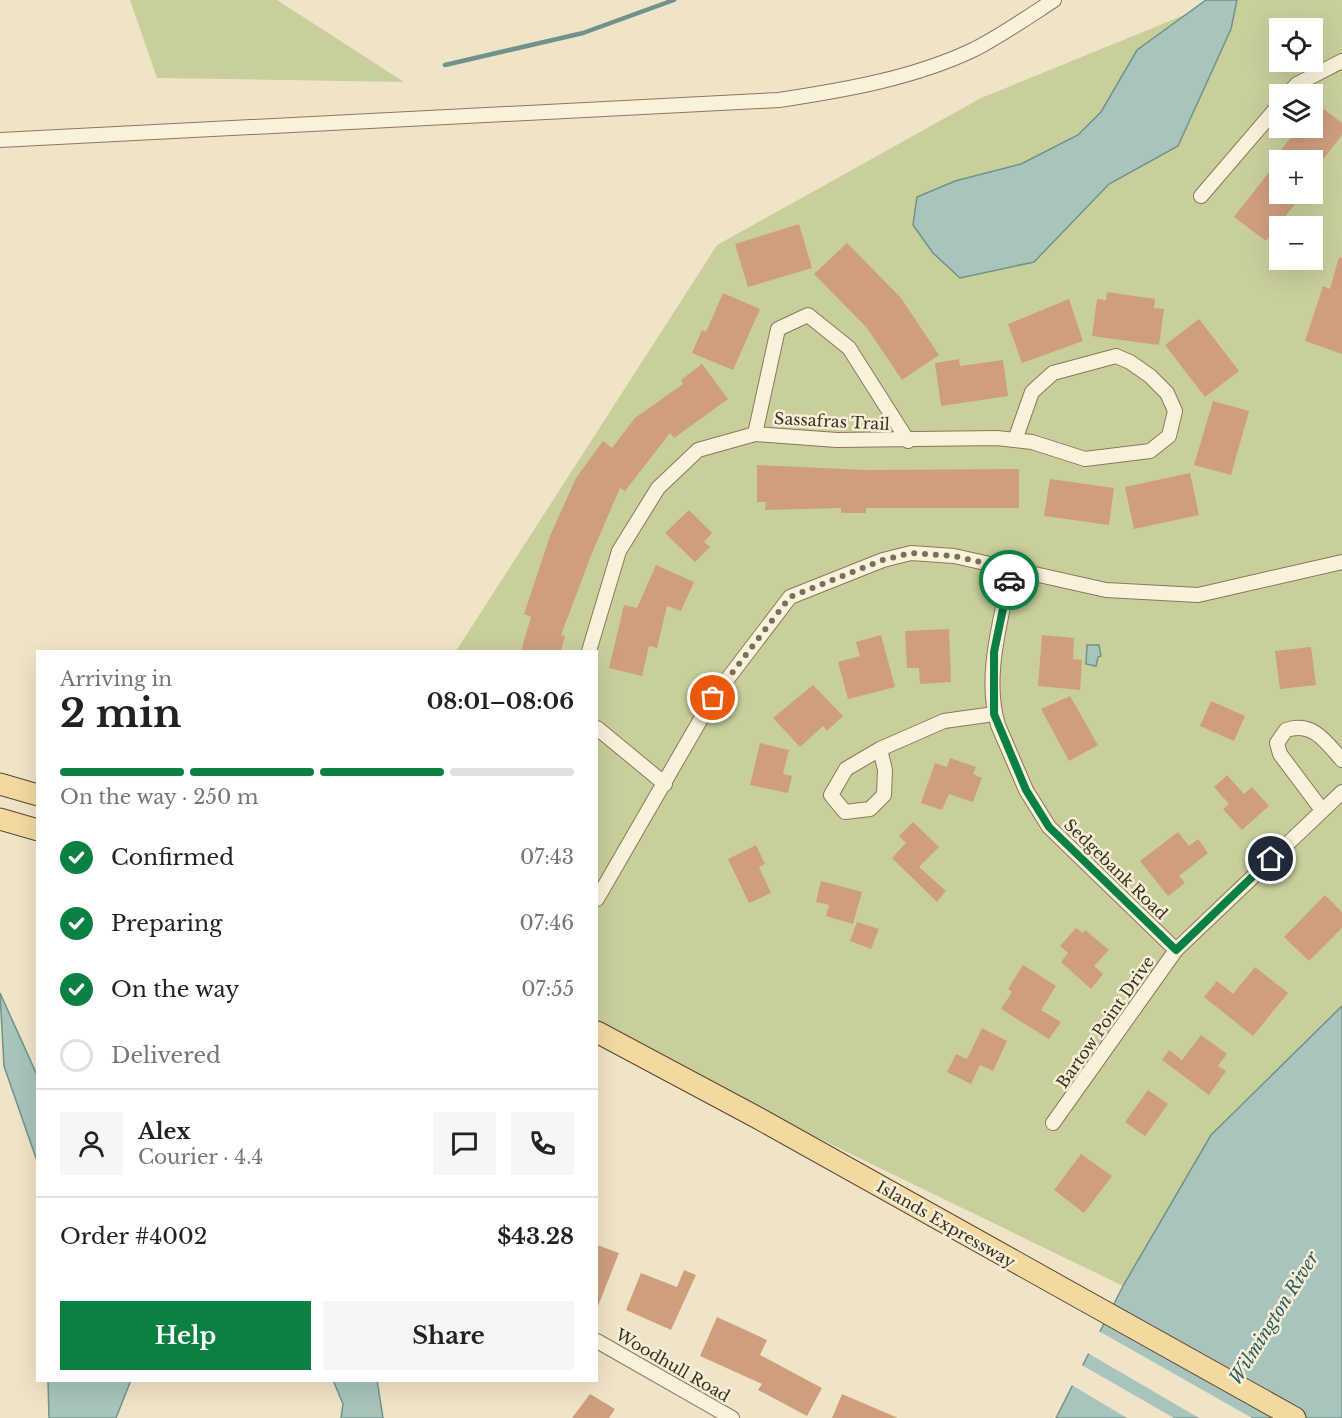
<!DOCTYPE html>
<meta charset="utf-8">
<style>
body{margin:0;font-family:"Libre Baskerville",serif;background:#f6f6f6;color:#222;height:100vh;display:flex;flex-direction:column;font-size:22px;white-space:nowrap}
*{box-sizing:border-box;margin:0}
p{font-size:20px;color:#767676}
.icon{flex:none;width:33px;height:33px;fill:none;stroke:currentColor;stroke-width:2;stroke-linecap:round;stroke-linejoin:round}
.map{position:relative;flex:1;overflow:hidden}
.side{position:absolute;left:36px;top:650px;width:562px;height:732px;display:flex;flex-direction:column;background:#fff;border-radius:0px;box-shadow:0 6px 24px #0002}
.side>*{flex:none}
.fabs{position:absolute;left:1269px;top:18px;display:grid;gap:12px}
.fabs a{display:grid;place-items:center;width:54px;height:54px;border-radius:0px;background:#fff;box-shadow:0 6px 24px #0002;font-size:30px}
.pin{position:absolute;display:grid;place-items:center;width:51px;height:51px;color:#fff;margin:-26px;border:3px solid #fff;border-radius:50%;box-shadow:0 2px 6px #0007}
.courier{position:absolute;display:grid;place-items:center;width:60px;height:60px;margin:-30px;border:4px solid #0b8043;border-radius:50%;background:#fff;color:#222;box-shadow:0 2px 8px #0007}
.headline em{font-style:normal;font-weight:700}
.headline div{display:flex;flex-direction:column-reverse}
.headline{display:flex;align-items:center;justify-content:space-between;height:102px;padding:0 24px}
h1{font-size:39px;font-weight:700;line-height:45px}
.bar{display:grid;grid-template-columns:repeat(4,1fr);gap:9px 6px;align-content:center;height:72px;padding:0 24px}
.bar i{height:8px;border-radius:4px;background:#e0e0e0}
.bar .current{background:#0b8043}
.bar p{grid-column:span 4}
.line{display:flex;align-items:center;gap:15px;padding:0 24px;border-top:2px solid #e0e0e0}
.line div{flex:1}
.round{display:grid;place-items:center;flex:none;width:63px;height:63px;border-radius:0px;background:#f6f6f6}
ol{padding:0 24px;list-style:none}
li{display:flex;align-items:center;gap:18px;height:66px}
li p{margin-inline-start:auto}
li .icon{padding:6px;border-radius:50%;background:#0b8043;color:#fff;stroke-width:4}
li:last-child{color:#767676}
li i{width:33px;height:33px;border:3px solid #e0e0e0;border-radius:50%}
.cta{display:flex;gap:12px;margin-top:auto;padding:12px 24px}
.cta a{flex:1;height:69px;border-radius:0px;background:#0b8043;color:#fff;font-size:24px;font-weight:700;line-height:69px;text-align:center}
.cta a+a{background:#f6f6f6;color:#222}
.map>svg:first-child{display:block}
.green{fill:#c9cf9b;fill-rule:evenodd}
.water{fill:#a9c4bc;stroke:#6f938a;stroke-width:1.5}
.pier{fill:#f0e4c8}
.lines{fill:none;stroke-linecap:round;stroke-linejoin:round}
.stream{stroke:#6f938a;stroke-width:4.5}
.building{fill:#cf9f7d}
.minor-casing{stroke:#8d765c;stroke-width:16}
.primary-casing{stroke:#5b4430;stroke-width:23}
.minor{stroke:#faf1dc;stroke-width:14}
.primary{stroke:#f3d9a0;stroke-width:21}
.done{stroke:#7c6e5b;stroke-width:6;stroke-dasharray:0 10.8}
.route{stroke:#0b8043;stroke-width:8}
.labels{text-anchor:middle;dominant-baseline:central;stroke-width:5;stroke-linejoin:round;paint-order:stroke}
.street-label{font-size:16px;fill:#3d2e20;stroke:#f7eed8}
.water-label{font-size:18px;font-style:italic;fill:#2f5d5a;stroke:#f7eed8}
</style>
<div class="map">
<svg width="1342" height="1418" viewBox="0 0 1342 1418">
<rect width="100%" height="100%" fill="#f0e4c8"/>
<!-- green -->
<g class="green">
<path d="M130,0H277L404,82L157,78Z"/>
<path d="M1221,0H1342V1006L1211,1135L1123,1286L597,1031V651H456L717,245L981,98ZM1280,28H1312V62H1280ZM1280,94H1312V128H1280ZM1280,160H1312V194H1280ZM1280,226H1312V260H1280Z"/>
</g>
<!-- water -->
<g class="water">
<path d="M1206,0H1237L1231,29L1178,146L1109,184L1034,262L960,278L933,253L913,225L917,197L955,181L1021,164L1078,135L1101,112L1137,50Z"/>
<path d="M1087,645H1099L1101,656L1098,657L1096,666L1086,664Z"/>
<path d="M0,993L37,1075V1161L4,1066Z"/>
<path d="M1342,1006V1418H1056L1123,1286L1211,1135Z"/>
<path d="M48,1380H131L116,1418H49Z"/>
<path d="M333,1380H377L383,1418H341L343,1404Z"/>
</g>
<!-- pier -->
<g class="pier">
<path d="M1097,1330L1252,1418H1199L1086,1352Z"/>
<path d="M1080,1364L1174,1418H1127L1070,1384Z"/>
</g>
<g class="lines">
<!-- stream -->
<path class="stream" d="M445,65L583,33L674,0"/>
</g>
<!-- building -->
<g class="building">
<path d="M1312,100L1342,123V135L1312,173V160H1286L1278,154L1298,128H1312Z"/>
<path d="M1270,171L1280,178V194H1303L1266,241L1234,217Z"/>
<path d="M799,224L812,268L748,287L735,244Z"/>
<path d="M847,243L901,298L939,355L902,380L867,328L814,274Z"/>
<path d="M1339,257L1342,258V354L1305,341L1323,286L1330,289Z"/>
<path d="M1107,292L1155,299L1154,308L1164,309L1159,345L1092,336L1097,299L1106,300Z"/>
<path d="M723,293L760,309L733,370L692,353L702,330L706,332Z"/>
<path d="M1069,299L1083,341L1022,363L1008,324Z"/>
<path d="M1199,319L1239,371L1205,397L1165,345Z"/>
<path d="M959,359L960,366L1003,360L1008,396L941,406L935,363Z"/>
<path d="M702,364L728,399L674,438L670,433L625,491L620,488L592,553L561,635L565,636L561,651H521L531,617L524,614L550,536L576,478L603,441L612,448L635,418L683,384L681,380Z"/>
<path d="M1213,401L1249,411L1231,475L1194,465Z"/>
<path d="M757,465L866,470L1019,469V508H866V513H841V508L765,510L766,502H757Z"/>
<path d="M1190,473L1199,515L1134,529L1125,487Z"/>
<path d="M1050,479L1114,488L1109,525L1044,516Z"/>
<path d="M689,510L712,533L704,542L710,547L695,562L665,533Z"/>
<path d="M656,565L694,582L681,611L667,606L657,648L649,646L642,676L609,668L624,605L637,608Z"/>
<path d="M949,629L951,682L920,684L919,668H907L905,631Z"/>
<path d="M881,635L895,687L848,699L838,662L860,656L856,642Z"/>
<path d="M1042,635L1074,638L1073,659L1082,660L1080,690L1038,686Z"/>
<path d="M1311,647L1316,685L1280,689L1275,651Z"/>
<path d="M813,685L843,716L827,731L823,726L800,747L773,718Z"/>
<path d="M1070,696L1098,745L1069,761L1041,709Z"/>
<path d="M1211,701L1245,716L1234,741L1200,726Z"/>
<path d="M760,743L789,750L783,774L792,776L788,793L750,785Z"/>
<path d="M950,758L976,767L973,774L982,778L973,802L949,794L942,810L921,803L935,763L947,767Z"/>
<path d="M1227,775L1244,794L1252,787L1269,806L1242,830L1223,809L1229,804L1214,787Z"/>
<path d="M913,822L939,847L919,867L946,891L937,902L892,858L906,843L899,836Z"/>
<path d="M1178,832L1189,846L1198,839L1208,853L1179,876L1185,883L1168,896L1140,861Z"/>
<path d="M756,845L765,864L759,867L771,893L749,903L728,859Z"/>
<path d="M821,881L862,892L853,924L826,916L829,905L816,902Z"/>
<path d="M1325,895L1342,912V928L1309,961L1284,937Z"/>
<path d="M857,922L879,929L871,949L850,941Z"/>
<path d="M1076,928L1083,933L1085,930L1109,950L1094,966L1103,974L1091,989L1061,962L1068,953L1060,946Z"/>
<path d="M1023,965L1056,986L1041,1010L1061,1022L1049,1039L1001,1009L1012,992L1008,989Z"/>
<path d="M1255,967L1288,993L1253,1036L1204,997L1217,981L1233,994Z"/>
<path d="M982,1028L1007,1041L993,1071L980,1065L971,1084L947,1072L956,1054L967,1059Z"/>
<path d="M1201,1035L1227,1054L1218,1066L1226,1071L1209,1095L1162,1060L1169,1050L1182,1060Z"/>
<path d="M1148,1090L1168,1104L1145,1136L1125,1122Z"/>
<path d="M1081,1154L1112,1176L1084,1213L1054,1190Z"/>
<path d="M597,1245L619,1253L598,1306H597Z"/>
<path d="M684,1270L696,1275L671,1330L626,1310L641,1273L677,1287Z"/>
<path d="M717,1317L767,1340L760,1355L822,1388L807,1416L758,1390L762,1384L700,1356Z"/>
<path d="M590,1394L615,1409L609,1418H572Z"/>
<path d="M842,1394L898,1418H832Z"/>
</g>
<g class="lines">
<!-- minor casing -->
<g class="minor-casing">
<g id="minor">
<path d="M1288,94L1297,84L1342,61"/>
<path d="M0,140L779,100C845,90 915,78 975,49C1002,35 1028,17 1054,0"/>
<path d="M1201,196L1280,104"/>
<path d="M755,434L778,329L808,315L849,348L908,441"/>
<path d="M1011,569C1002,617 983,676 998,725L1026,790L1049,827L1176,950"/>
<path d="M589,651L619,551L658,488L698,450L755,434L837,440L997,438L1032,442L1085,459L1150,451L1169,436L1175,411L1167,393L1150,376L1130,362L1116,356L1053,373L1032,392L1015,440"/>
<path d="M597,728L665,784"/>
<path d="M880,749L885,770L884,795L870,809L845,812L831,795L846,769L880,749L944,721L994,714"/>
<path d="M1322,810L1280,754L1277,743L1286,730C1313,721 1326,742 1342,760"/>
<path d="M597,899L713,698L790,597L883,560L911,553L954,556L1106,590L1198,595L1342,562"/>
<path d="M1053,1123L1176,950L1342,792"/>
<path d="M597,1341L732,1418"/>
</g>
</g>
<!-- primary casing -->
<g class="primary-casing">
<g id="primary">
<path d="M0,784L38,795"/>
<path d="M0,819L38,830"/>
<path d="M597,1032L758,1118L1295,1418"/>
</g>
</g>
<!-- minor -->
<use href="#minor" class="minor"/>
<!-- primary -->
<use href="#primary" class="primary"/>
</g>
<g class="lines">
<!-- done -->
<path class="done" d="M713,698L790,597L883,560L911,553L954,556L1011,569L1009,580"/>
<!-- route -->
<path class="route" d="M1009,580L994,652V714L1026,790L1049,827L1176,950L1271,859"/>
</g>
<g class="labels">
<!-- street labels -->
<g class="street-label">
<text transform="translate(832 421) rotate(3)">Sassafras Trail</text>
<text transform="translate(1116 869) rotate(44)">Sedgebank Road</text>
<text transform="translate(1105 1022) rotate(-55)">Bartow Point Drive</text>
<text transform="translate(946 1224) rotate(30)">Islands Expressway</text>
<text transform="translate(673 1365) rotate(30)">Woodhull Road</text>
</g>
<!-- water labels -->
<g class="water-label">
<text transform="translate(1274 1318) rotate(-58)">Wilmington River</text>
</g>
</g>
</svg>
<div class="fabs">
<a><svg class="icon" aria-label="locate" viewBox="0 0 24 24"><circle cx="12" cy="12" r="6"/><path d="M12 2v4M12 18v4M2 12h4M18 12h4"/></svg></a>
<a><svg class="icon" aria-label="layers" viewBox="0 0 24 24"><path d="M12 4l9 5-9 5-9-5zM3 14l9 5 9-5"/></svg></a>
<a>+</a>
<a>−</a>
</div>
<div class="pin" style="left:713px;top:698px;background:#ea580c"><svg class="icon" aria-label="bag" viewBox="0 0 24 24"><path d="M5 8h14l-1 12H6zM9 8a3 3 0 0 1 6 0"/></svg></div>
<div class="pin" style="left:1271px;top:859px;background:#1f2937"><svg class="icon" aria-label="home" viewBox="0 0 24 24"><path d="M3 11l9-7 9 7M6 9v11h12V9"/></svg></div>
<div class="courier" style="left:1009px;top:580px"><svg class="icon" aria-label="car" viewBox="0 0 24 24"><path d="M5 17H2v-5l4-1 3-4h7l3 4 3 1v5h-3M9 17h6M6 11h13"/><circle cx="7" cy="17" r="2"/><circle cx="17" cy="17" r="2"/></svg></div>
<section class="side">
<div class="headline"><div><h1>2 min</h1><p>Arriving in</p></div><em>08:01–08:06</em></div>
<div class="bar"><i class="current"></i><i class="current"></i><i class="current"></i><i></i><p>On the way · 250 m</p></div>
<ol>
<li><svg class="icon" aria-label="check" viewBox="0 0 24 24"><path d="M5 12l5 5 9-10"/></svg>Confirmed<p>07:43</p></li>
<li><svg class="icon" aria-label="check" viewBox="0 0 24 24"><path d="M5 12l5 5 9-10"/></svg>Preparing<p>07:46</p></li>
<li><svg class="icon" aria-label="check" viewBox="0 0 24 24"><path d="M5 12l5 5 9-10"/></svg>On the way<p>07:55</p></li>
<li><i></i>Delivered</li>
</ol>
<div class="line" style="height:108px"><a class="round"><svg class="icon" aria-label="person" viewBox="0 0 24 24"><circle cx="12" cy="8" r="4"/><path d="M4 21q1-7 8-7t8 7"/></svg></a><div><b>Alex</b><p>Courier · 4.4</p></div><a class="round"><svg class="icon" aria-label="chat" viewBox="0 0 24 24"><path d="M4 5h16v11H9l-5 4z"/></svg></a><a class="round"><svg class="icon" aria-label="phone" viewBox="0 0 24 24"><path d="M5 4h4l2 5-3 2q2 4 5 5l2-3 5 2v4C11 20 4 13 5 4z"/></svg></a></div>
<div class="line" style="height:78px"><div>Order #4002</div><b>$43.28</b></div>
<div class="cta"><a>Help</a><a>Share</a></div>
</section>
</div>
